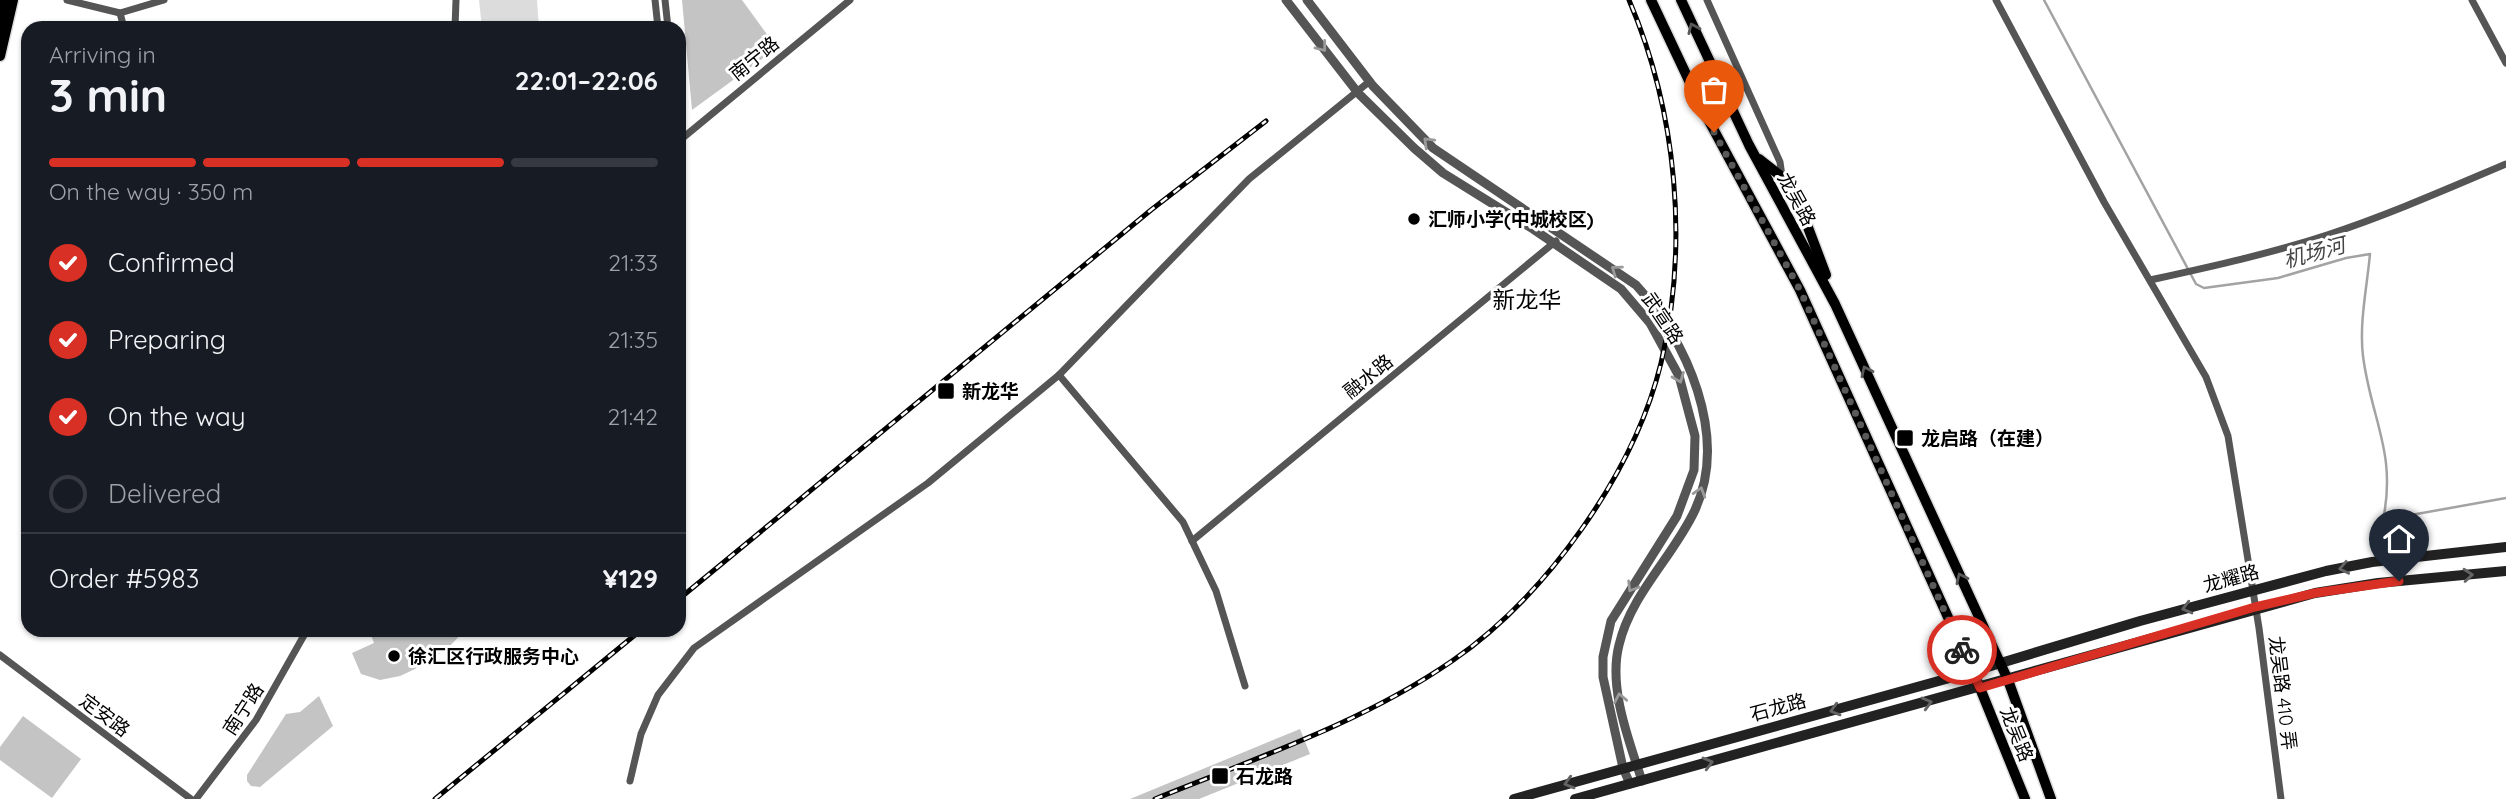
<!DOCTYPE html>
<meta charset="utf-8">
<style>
body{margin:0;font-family:Quicksand,"Noto Sans SC",sans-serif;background:#20242c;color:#f1f3f6;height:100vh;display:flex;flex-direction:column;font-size:26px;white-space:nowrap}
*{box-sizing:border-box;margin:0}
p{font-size:23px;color:#9ea1a6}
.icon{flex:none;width:38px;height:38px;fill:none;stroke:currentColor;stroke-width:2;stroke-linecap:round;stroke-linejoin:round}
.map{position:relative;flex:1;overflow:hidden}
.drawer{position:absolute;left:21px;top:21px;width:665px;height:616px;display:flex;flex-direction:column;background:#171b24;border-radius:21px;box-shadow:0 2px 5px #0004}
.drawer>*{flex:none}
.pin{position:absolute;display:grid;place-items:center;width:60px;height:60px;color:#fff;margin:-72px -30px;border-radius:50% 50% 50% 0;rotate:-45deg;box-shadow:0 0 7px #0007}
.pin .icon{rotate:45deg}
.courier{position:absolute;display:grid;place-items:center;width:70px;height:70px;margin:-35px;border:5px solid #d93025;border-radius:50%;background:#fff;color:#222;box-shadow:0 2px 9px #0007}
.summary em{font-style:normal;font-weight:700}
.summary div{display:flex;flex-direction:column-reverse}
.summary{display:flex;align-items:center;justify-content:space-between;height:119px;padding:0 28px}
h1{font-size:46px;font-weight:700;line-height:52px}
.bar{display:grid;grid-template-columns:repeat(4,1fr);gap:10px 7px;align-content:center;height:84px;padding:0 28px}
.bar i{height:9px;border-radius:5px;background:#363941}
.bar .on{background:#d93025}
.bar p{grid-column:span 4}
.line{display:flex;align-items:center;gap:18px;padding:0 28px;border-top:2px solid #363941}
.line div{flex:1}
ol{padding:0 28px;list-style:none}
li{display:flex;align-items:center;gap:21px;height:77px}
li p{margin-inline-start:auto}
li .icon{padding:7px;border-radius:50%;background:#d93025;color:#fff;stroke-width:4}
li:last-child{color:#9ea1a6}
li i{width:38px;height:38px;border:4px solid #363941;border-radius:50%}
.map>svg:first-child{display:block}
.green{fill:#dcdcdc}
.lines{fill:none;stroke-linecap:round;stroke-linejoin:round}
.stream{stroke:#a3a3a3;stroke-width:2.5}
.building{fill:#c4c4c4}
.primary-casing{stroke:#dbdbdb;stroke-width:13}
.trunk-casing{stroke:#dbdbdb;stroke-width:15}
.minor{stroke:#555;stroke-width:7}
.tertiary{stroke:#555;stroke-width:9}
.secondary{stroke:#222;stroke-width:10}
.primary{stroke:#000;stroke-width:10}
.trunk{stroke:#000;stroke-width:12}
.rail-casing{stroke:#000;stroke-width:5}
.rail{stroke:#fff;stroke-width:2.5;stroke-dasharray:8;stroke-linecap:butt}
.oneway{stroke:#595959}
.oneway2{stroke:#999}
.oneway3{stroke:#646464}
.done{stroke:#595959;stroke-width:7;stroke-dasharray:0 12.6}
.route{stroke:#d93025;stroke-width:9}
.poi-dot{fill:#000;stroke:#fff;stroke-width:2.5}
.labels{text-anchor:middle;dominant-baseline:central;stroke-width:6;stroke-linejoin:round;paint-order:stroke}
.street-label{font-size:19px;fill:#000;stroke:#fff}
.poi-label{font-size:19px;font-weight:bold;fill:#000;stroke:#fff;text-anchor:start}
.water-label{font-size:21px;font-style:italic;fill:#444;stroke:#fff}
.quarter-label{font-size:23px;fill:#000;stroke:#fff}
</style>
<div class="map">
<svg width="2506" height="799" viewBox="0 0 2506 799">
<rect width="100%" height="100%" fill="#fff"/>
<!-- green -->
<path class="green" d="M479,0H537L539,28H482Z"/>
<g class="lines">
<!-- stream -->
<path class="stream" d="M2044,0L2196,284L2204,288L2278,278L2346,258L2370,254C2367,287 2359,323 2363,356C2371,419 2397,453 2383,520L2506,498"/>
</g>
<!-- building -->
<g class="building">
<path d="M682,0H742L777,48L692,110Z"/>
<path d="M369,630H465L447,649L415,669L400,676L380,680L361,674L352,653L374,643Z"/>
<path d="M319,696L333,726L260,787L251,786L247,781V775L286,714L300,712Z"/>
<path d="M23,716L81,759L52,798L0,760V747Z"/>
<path d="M1300,729L1310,754L1199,799H1130Z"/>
</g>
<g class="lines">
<!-- primary casing -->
<g class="primary-casing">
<g id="primary">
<path d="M1651,0L1702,108L1800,290L1980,688L2025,799"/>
<path d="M1681,0L1749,145L1835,304L2008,680L2051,799"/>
<path d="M0,56L13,0"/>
<path d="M1759,159L1782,177L1795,193L1826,275"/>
</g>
</g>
<!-- trunk casing -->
<g class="trunk-casing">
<path id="trunk" d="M0,30L6,0"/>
</g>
<!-- minor -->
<g class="minor">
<path d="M67,0L120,13L164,0"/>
<path d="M655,0L658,28"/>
<path d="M665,0L668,28"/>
<path d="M1707,0L1780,162L1782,176"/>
<path d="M1996,0L2104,202L2206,377L2228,436L2259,628L2281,799"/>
<path d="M2472,0L2506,63"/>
<path d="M120,13L124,28"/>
<path d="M455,28L456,0"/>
<path d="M679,141L850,0"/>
<path d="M2150,280C2209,267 2269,254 2327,235C2388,215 2447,189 2506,164"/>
<path d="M1059,375L1183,522L1216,591L1245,686"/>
<path d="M1192,541L1556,241"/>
<path d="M0,655L191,799"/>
<path d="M630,781L641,734L658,695L694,648L928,483L1059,375L1249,179L1370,81"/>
<path d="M196,799L256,720L307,630"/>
</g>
<!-- tertiary -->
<g class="tertiary">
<path d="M1286,0L1358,93L1414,148L1443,173L1533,229L1621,289L1650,323L1679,376L1695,436L1694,470L1677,516L1611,621L1603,657V677L1623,768L1630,784"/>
<path d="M1307,0L1373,86L1433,148L1636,285C1687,340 1729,436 1695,510C1673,557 1631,594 1619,645C1608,688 1629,740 1642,781"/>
</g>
<!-- secondary -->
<g class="secondary">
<path d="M1514,799L1971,672L2140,621L2326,571L2372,562L2506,547"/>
<path d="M1575,799L2315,593L2378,583L2506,571"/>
</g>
<!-- primary -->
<use href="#primary" class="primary"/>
<!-- trunk -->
<use href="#trunk" class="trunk"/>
<!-- rail casing -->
<g class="rail-casing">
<g id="rail">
<path d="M679,599L1151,210L1266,121"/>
<path d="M435,799L641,630"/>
<path d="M1155,799C1256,758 1362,723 1452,661C1545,597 1634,474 1661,363C1689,245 1677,112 1629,0"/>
</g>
</g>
<!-- rail -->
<use href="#rail" class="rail"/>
</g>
<!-- one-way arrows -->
<defs><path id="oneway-chevron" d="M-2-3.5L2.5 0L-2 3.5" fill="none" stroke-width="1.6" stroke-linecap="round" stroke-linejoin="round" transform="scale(1.75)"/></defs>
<g class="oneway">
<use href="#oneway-chevron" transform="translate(1693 28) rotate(-114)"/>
<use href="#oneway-chevron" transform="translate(1866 371) rotate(-115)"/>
<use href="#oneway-chevron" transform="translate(1961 578) rotate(-115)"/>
</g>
<g class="oneway2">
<use href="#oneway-chevron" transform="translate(1322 47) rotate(52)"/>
<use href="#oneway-chevron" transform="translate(1428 142) rotate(-136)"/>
<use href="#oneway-chevron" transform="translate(1616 270) rotate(-144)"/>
<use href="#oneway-chevron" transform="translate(1679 378) rotate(68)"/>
<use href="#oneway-chevron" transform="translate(1700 492) rotate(-73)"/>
<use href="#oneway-chevron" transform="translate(1632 587) rotate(122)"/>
<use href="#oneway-chevron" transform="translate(1620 698) rotate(-101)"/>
</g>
<g class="oneway3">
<use href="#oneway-chevron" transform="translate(2344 568) rotate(168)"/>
<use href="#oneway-chevron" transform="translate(2468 575) rotate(-5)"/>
<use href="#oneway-chevron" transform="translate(2187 608) rotate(165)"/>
<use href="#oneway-chevron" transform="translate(1927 703) rotate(-15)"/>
<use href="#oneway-chevron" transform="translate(1835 710) rotate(164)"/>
<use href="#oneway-chevron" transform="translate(1708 763) rotate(-15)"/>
<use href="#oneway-chevron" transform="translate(1569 783) rotate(164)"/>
</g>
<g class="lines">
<!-- done -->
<path class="done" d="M1714,132L1800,290L1962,650"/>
<!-- route -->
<path class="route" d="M1962,650L1980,688L2255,607L2315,593L2399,581"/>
</g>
<!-- markers -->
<g class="poi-dot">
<circle cx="1414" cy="219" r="7"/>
<rect x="937" y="382" width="18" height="18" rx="3.5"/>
<rect x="1896" y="429" width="18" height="18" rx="3.5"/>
<circle cx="394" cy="656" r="7"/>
<rect x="1211" y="767" width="18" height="18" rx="3.5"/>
</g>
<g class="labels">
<!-- street labels -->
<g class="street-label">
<text transform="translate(754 58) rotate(-39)">南宁路</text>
<text transform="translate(1797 199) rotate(61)">龙吴路</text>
<text transform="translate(1663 318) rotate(56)">武宣路</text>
<text transform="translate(1368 376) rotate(-39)">融水路</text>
<text transform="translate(2231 578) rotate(-15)">龙耀路</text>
<text transform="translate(2283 693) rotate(83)">龙吴路 410 弄</text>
<text transform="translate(1778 707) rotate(-15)">石龙路</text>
<text transform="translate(243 709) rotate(-57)">南宁路</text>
<text transform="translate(105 715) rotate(37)">定安路</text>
<text transform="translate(2017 734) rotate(68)">龙吴路</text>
</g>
<!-- poi labels -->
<g class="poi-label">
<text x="1428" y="219">汇师小学(中城校区)</text>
<text x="962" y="391">新龙华</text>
<text x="1921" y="438">龙启路（在建）</text>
<text x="408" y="656">徐汇区行政服务中心</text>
<text x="1236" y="776">石龙路</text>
</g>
<!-- water labels -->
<g class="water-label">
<text transform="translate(2314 252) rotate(-15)">机场河</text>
</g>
<!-- quarter labels -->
<g class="quarter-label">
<text x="1527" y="299">新龙华</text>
</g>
</g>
</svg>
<div class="pin" style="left:1714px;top:132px;background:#ea580c"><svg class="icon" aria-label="bag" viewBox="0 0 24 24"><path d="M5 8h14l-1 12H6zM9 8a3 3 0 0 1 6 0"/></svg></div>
<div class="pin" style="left:2399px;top:581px;background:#1f2937"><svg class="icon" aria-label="home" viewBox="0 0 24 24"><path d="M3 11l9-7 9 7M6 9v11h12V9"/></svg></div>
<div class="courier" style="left:1962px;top:650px"><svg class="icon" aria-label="bike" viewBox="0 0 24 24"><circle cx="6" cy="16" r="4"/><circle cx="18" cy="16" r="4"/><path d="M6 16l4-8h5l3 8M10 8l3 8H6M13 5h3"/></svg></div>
<section class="drawer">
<div class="summary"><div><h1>3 min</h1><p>Arriving in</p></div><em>22:01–22:06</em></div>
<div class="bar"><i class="on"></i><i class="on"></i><i class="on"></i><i></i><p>On the way · 350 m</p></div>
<ol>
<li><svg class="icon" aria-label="check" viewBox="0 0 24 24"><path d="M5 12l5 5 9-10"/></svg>Confirmed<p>21:33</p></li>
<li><svg class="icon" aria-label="check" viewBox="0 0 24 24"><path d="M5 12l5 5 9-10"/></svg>Preparing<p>21:35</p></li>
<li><svg class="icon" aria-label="check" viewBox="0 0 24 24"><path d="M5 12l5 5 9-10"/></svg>On the way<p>21:42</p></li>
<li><i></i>Delivered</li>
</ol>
<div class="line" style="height:91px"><div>Order #5983</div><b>¥129</b></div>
</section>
</div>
